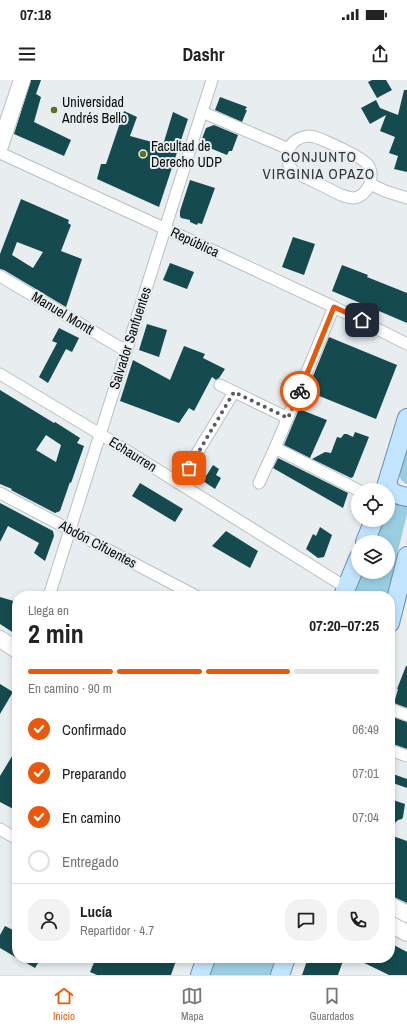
<!DOCTYPE html>
<html lang="es">
<meta charset="utf-8">
<style>
body{margin:0;font-family:"Archivo Narrow",sans-serif;background:#f2f2f2;color:#222;height:100vh;display:flex;flex-direction:column;font-size:15px;white-space:nowrap}
*{box-sizing:border-box;margin:0}
p{font-size:13px;color:#767676}
.icon{flex:none;width:22px;height:22px;fill:none;stroke:currentColor;stroke-width:2;stroke-linecap:round;stroke-linejoin:round}
.map{position:relative;flex:1;overflow:hidden}
.side{position:absolute;left:12px;top:511px;width:383px;height:372px;display:flex;flex-direction:column;background:#fff;border-radius:16px;box-shadow:0 2px 6px #0003}
.side>*{flex:none}
.controls{position:absolute;left:351px;top:403px;display:grid;gap:8px}
.controls a{display:grid;place-items:center;width:44px;height:44px;border-radius:50%;background:#fff;box-shadow:0 2px 6px #0003;font-size:20px}
.pin{position:absolute;display:grid;place-items:center;width:34px;height:34px;color:#fff;margin:-17px;border-radius:8px;box-shadow:0 2px 6px #0006}
.courier{position:absolute;display:grid;place-items:center;width:40px;height:40px;margin:-20px;border:3px solid #ea580c;border-radius:50%;background:#fff;color:#222;box-shadow:0 1px 5px #0007}
.head em{font-style:normal;font-weight:700}
.head div{display:flex;flex-direction:column-reverse}
.head{display:flex;align-items:center;justify-content:space-between;height:68px;padding:0 16px}
h1{font-size:26px;font-weight:700;line-height:30px}
.bar{display:grid;grid-template-columns:repeat(4,1fr);gap:6px 4px;align-content:center;height:48px;padding:0 16px}
.bar i{height:5px;border-radius:3px;background:#e0e0e0}
.bar .on{background:#ea580c}
.bar p{grid-column:span 4}
.line{display:flex;align-items:center;gap:10px;padding:0 16px;border-top:1px solid #e0e0e0}
.line div{flex:1}
.round{display:grid;place-items:center;flex:none;width:42px;height:42px;border-radius:16px;background:#f2f2f2}
ol{padding:0 16px;list-style:none}
li{display:flex;align-items:center;gap:12px;height:44px}
li p{margin-inline-start:auto}
li .icon{padding:4px;border-radius:50%;background:#ea580c;color:#fff;stroke-width:4}
li:last-child{color:#767676}
li i{width:22px;height:22px;border:2px solid #e0e0e0;border-radius:50%}
.status{display:flex;justify-content:space-between;align-items:center;height:28px;padding:0 20px;background:#fff;direction:ltr}
.status svg{height:11px;fill:currentColor}
header{display:flex;justify-content:space-between;align-items:center;height:52px;padding:0 16px;background:#fff;font-size:18px;font-weight:700}
.tab-bar{display:flex;justify-content:space-around;align-items:center;height:56px;border-top:1px solid #e0e0e0;background:#fff;font-size:11px;color:#767676}
.tab-bar a{display:grid;justify-items:center;gap:2px}
.tab-bar .on{color:#ea580c}
.map>svg:first-child{display:block}
.green{fill:#99cee1}
.building{fill:#154b4e;fill-rule:evenodd}
.lines{fill:none;stroke-linecap:round;stroke-linejoin:round}
.street-casing{stroke:#bac0c2;stroke-width:13}
.secondary-casing{stroke:#bac0c2;stroke-width:18}
.primary-casing{stroke:#688daa;stroke-width:20}
.street{stroke:#fff;stroke-width:11}
.secondary{stroke:#fff;stroke-width:16}
.primary{stroke:#c2e5ff;stroke-width:18}
.done{stroke:#585b5c;stroke-width:4;stroke-dasharray:0 7.2}
.route{stroke:#ea580c;stroke-width:5}
.poi-dot{fill:#60711e;stroke:#e8eef0;stroke-width:1.5}
.labels{text-anchor:middle;dominant-baseline:central;stroke-width:4;stroke-linejoin:round;paint-order:stroke}
.poi-label{font-size:14px;fill:#0a0c0c;stroke:#e8eef0;text-anchor:start}
.street-label{font-size:14px;fill:#0a0c0c;stroke:#e8eef0}
.neighbourhood-label{font-size:15px;letter-spacing:1px;fill:#333739;stroke:#e8eef0}
</style>
<div class="status"><b>07:18</b><svg viewBox="0 0 49 12"><path d="M0 12V9h3v3zM5 12V6h3v6zM10 12V3h3v9zM15 12V0h3v12zM26 1h20v11H26zM47 4h2v5h-2z"/></svg></div>
<header><svg class="icon" aria-label="menu" viewBox="0 0 24 24"><path d="M4 6h16M4 12h16M4 18h16"/></svg>Dashr<svg class="icon" aria-label="share" viewBox="0 0 24 24"><path d="M12 15V3M7 8l5-5 5 5M5 13v7h14v-7"/></svg></header>
<div class="map">
<svg width="407" height="895" viewBox="0 0 407 895">
<rect width="100%" height="100%" fill="#e8eef0"/>
<!-- green -->
<g class="green">
<path d="M407,367V404H406L401,400L399,393Z"/>
<path d="M389,422L403,426H407V434L387,516H352L362,492H388V462H373L382,440H388V425Z"/>
<path d="M211,878H276L271,895H206Z"/>
</g>
<!-- building -->
<g class="building">
<path d="M31,0H41L36,14L41,17L34,42L71,60L64,76L14,54Z"/>
<path d="M372,0H386L392,10L377,18L368,2Z"/>
<path d="M404,10H407V92L394,89L398,76L389,73L395,57L380,51L386,35L370,44L361,28L376,20L380,28L398,35Z"/>
<path d="M220,17L247,27L245,30H247L242,42L215,30Z"/>
<path d="M124,31L137,37L130,56L163,65L173,32L188,39L159,127L97,99L101,84H106Z"/>
<path d="M214,45L238,55L232,71H229L227,75L200,64L206,48Z"/>
<path d="M190,100L215,108L202,144L198,143L197,145L190,142V140L181,138L180,136V131Z"/>
<path d="M21,119L69,140L68,143L71,145L61,171L82,179L66,227L4,190L0,189V174ZM17,162L43,172L33,188L12,175Z"/>
<path d="M293,157L315,164L304,195L282,187Z"/>
<path d="M170,183L194,192L187,209L163,200Z"/>
<path d="M342,185L368,195L367,197L407,213V243L332,211Z"/>
<path d="M147,244L167,250L159,277L139,270Z"/>
<path d="M59,248L79,258L72,272L66,269L48,303L39,297L57,263L52,261Z"/>
<path d="M329,257L397,285L376,339L307,311Z"/>
<path d="M184,266L205,274L203,278L225,289L219,298L216,300L212,297L194,331L189,328L179,343L120,321L133,280L170,300Z"/>
<path d="M0,310L54,343L55,342L80,358L77,363L84,366L71,403L70,402L60,431L55,433L11,410L12,409L0,404ZM46,355L61,365L56,382L36,370Z"/>
<path d="M299,329L327,340L310,378L284,365Z"/>
<path d="M355,352L369,357L353,397L351,398L312,379L325,372L331,373L337,357L341,358L344,354H347L353,357Z"/>
<path d="M278,378L348,413L343,428L273,388Z"/>
<path d="M213,385L219,389L216,395L221,398L215,409L203,401Z"/>
<path d="M140,403L183,429L175,442L132,416Z"/>
<path d="M0,423L53,451L54,456L45,481L34,473L39,463L8,446L0,462Z"/>
<path d="M320,447L332,455L324,477L318,478L306,469L313,454L316,456Z"/>
<path d="M226,451L258,471L250,488L212,466Z"/>
<path d="M0,517L17,522V555L0,544Z"/>
<path d="M406,586H407V628L394,623L398,609H397Z"/>
<path d="M0,604L13,612L0,634Z"/>
<path d="M390,636L407,642V669L390,663Z"/>
<path d="M17,668V702L13,708L17,710V731L0,722V696Z"/>
<path d="M390,693L407,699V708L390,702Z"/>
<path d="M390,719L405,724L403,737L402,739L398,740L390,748Z"/>
<path d="M390,755L407,761V823L394,817L390,816Z"/>
<path d="M5,846L17,852V878L0,868V855Z"/>
<path d="M390,863L407,872V895H389L354,878H390Z"/>
<path d="M18,878H41L35,888Z"/>
<path d="M96,878H177L171,895H97L90,892Z"/>
<path d="M308,878H344L338,895H302Z"/>
</g>
<g class="lines">
<!-- street casing -->
<g class="street-casing">
<g id="street">
<path d="M202,32L289,69"/>
<path d="M308,56L315,57L323,60C332,64 364,78 368,85C376,96 368,117 353,118C349,118 345,116 341,115C331,110 321,105 311,100C305,97 297,95 292,90C288,85 286,75 289,69C292,61 300,57 308,56Z"/>
<path d="M0,73L227,177L334,227L407,264"/>
<path d="M370,104L385,111L407,118"/>
<path d="M0,196L126,271"/>
<path d="M0,294L100,354L347,508"/>
<path d="M220,305L288,338"/>
<path d="M275,368L358,410"/>
<path d="M179,403L234,312"/>
<path d="M259,403L275,368L334,227"/>
<path d="M0,413L196,516"/>
<path d="M49,516L212,0"/>
<path d="M390,629L407,635"/>
<path d="M390,670L407,676"/>
<path d="M0,749L17,759"/>
</g>
</g>
<!-- secondary casing -->
<g class="secondary-casing">
<g id="secondary">
<path d="M0,66L22,0"/>
<path d="M0,559L17,570"/>
<path d="M390,825L407,834"/>
<path d="M390,844L407,853"/>
</g>
</g>
<!-- primary casing -->
<g class="primary-casing">
<g id="primary">
<path d="M387,404C391,414 398,415 407,417"/>
<path d="M385,410L407,338"/>
<path d="M365,462L374,440"/>
<path d="M343,516L358,479"/>
<path d="M390,543L407,476"/>
<path d="M200,895L206,878"/>
<path d="M280,895L286,878"/>
</g>
</g>
<!-- street -->
<use href="#street" class="street"/>
<!-- secondary -->
<use href="#secondary" class="secondary"/>
<!-- primary -->
<use href="#primary" class="primary"/>
</g>
<g class="lines">
<!-- done -->
<path class="done" d="M189,388L234,312L288,338L300,311"/>
<!-- route -->
<path class="route" d="M300,311L334,227L362,240"/>
</g>
<!-- markers -->
<g class="poi-dot">
<circle cx="54" cy="30" r="4"/>
<circle cx="143" cy="74" r="4"/>
</g>
<g class="labels">
<!-- poi labels -->
<g class="poi-label">
<text x="62" y="22">Universidad<tspan x="62" dy="16">Andrés Bello</tspan></text>
<text x="151" y="66">Facultad de<tspan x="151" dy="16">Derecho UDP</tspan></text>
</g>
<!-- street labels -->
<g class="street-label">
<text transform="translate(195 162) rotate(25)">República</text>
<text transform="translate(63 233) rotate(31)">Manuel Montt</text>
<text transform="translate(130 258) rotate(-72)">Salvador Sanfuentes</text>
<text transform="translate(133 374) rotate(32)">Echaurren</text>
<text transform="translate(98 464) rotate(28)">Abdón Cifuentes</text>
</g>
<!-- neighbourhood labels -->
<g class="neighbourhood-label">
<text x="319" y="76">CONJUNTO<tspan x="319" dy="17">VIRGINIA OPAZO</tspan></text>
</g>
</g>
</svg>
<div class="controls">
<a><svg class="icon" aria-label="locate" viewBox="0 0 24 24"><circle cx="12" cy="12" r="6"/><path d="M12 2v4M12 18v4M2 12h4M18 12h4"/></svg></a>
<a><svg class="icon" aria-label="layers" viewBox="0 0 24 24"><path d="M12 4l9 5-9 5-9-5zM3 14l9 5 9-5"/></svg></a>
</div>
<div class="pin" style="left:189px;top:388px;background:#ea580c"><svg class="icon" aria-label="bag" viewBox="0 0 24 24"><path d="M5 8h14l-1 12H6zM9 8a3 3 0 0 1 6 0"/></svg></div>
<div class="pin" style="left:362px;top:240px;background:#1f2937"><svg class="icon" aria-label="home" viewBox="0 0 24 24"><path d="M3 11l9-7 9 7M6 9v11h12V9"/></svg></div>
<div class="courier" style="left:300px;top:311px"><svg class="icon" aria-label="bike" viewBox="0 0 24 24"><circle cx="6" cy="16" r="4"/><circle cx="18" cy="16" r="4"/><path d="M6 16l4-8h5l3 8M10 8l3 8H6M13 5h3"/></svg></div>
<section class="side">
<div class="head"><div><h1>2 min</h1><p>Llega en</p></div><em>07:20–07:25</em></div>
<div class="bar"><i class="on"></i><i class="on"></i><i class="on"></i><i></i><p>En camino · 90 m</p></div>
<ol>
<li><svg class="icon" aria-label="check" viewBox="0 0 24 24"><path d="M5 12l5 5 9-10"/></svg>Confirmado<p>06:49</p></li>
<li><svg class="icon" aria-label="check" viewBox="0 0 24 24"><path d="M5 12l5 5 9-10"/></svg>Preparando<p>07:01</p></li>
<li><svg class="icon" aria-label="check" viewBox="0 0 24 24"><path d="M5 12l5 5 9-10"/></svg>En camino<p>07:04</p></li>
<li><i></i>Entregado</li>
</ol>
<div class="line" style="height:72px"><a class="round"><svg class="icon" aria-label="person" viewBox="0 0 24 24"><circle cx="12" cy="8" r="4"/><path d="M4 21q1-7 8-7t8 7"/></svg></a><div><b>Lucía</b><p>Repartidor · 4.7</p></div><a class="round"><svg class="icon" aria-label="chat" viewBox="0 0 24 24"><path d="M4 5h16v11H9l-5 4z"/></svg></a><a class="round"><svg class="icon" aria-label="phone" viewBox="0 0 24 24"><path d="M5 4h4l2 5-3 2q2 4 5 5l2-3 5 2v4C11 20 4 13 5 4z"/></svg></a></div>
</section>
</div>
<nav class="tab-bar">
<a class="on"><svg class="icon" aria-label="home" viewBox="0 0 24 24"><path d="M3 11l9-7 9 7M6 9v11h12V9"/></svg>Inicio</a>
<a><svg class="icon" aria-label="map" viewBox="0 0 24 24"><path d="M3 6l6-2 6 2 6-2v14l-6 2-6-2-6 2zM9 4v14M15 6v14"/></svg>Mapa</a>
<a><svg class="icon" aria-label="saved" viewBox="0 0 24 24"><path d="M7 4h10v16l-5-4-5 4z"/></svg>Guardados</a>
</nav>
